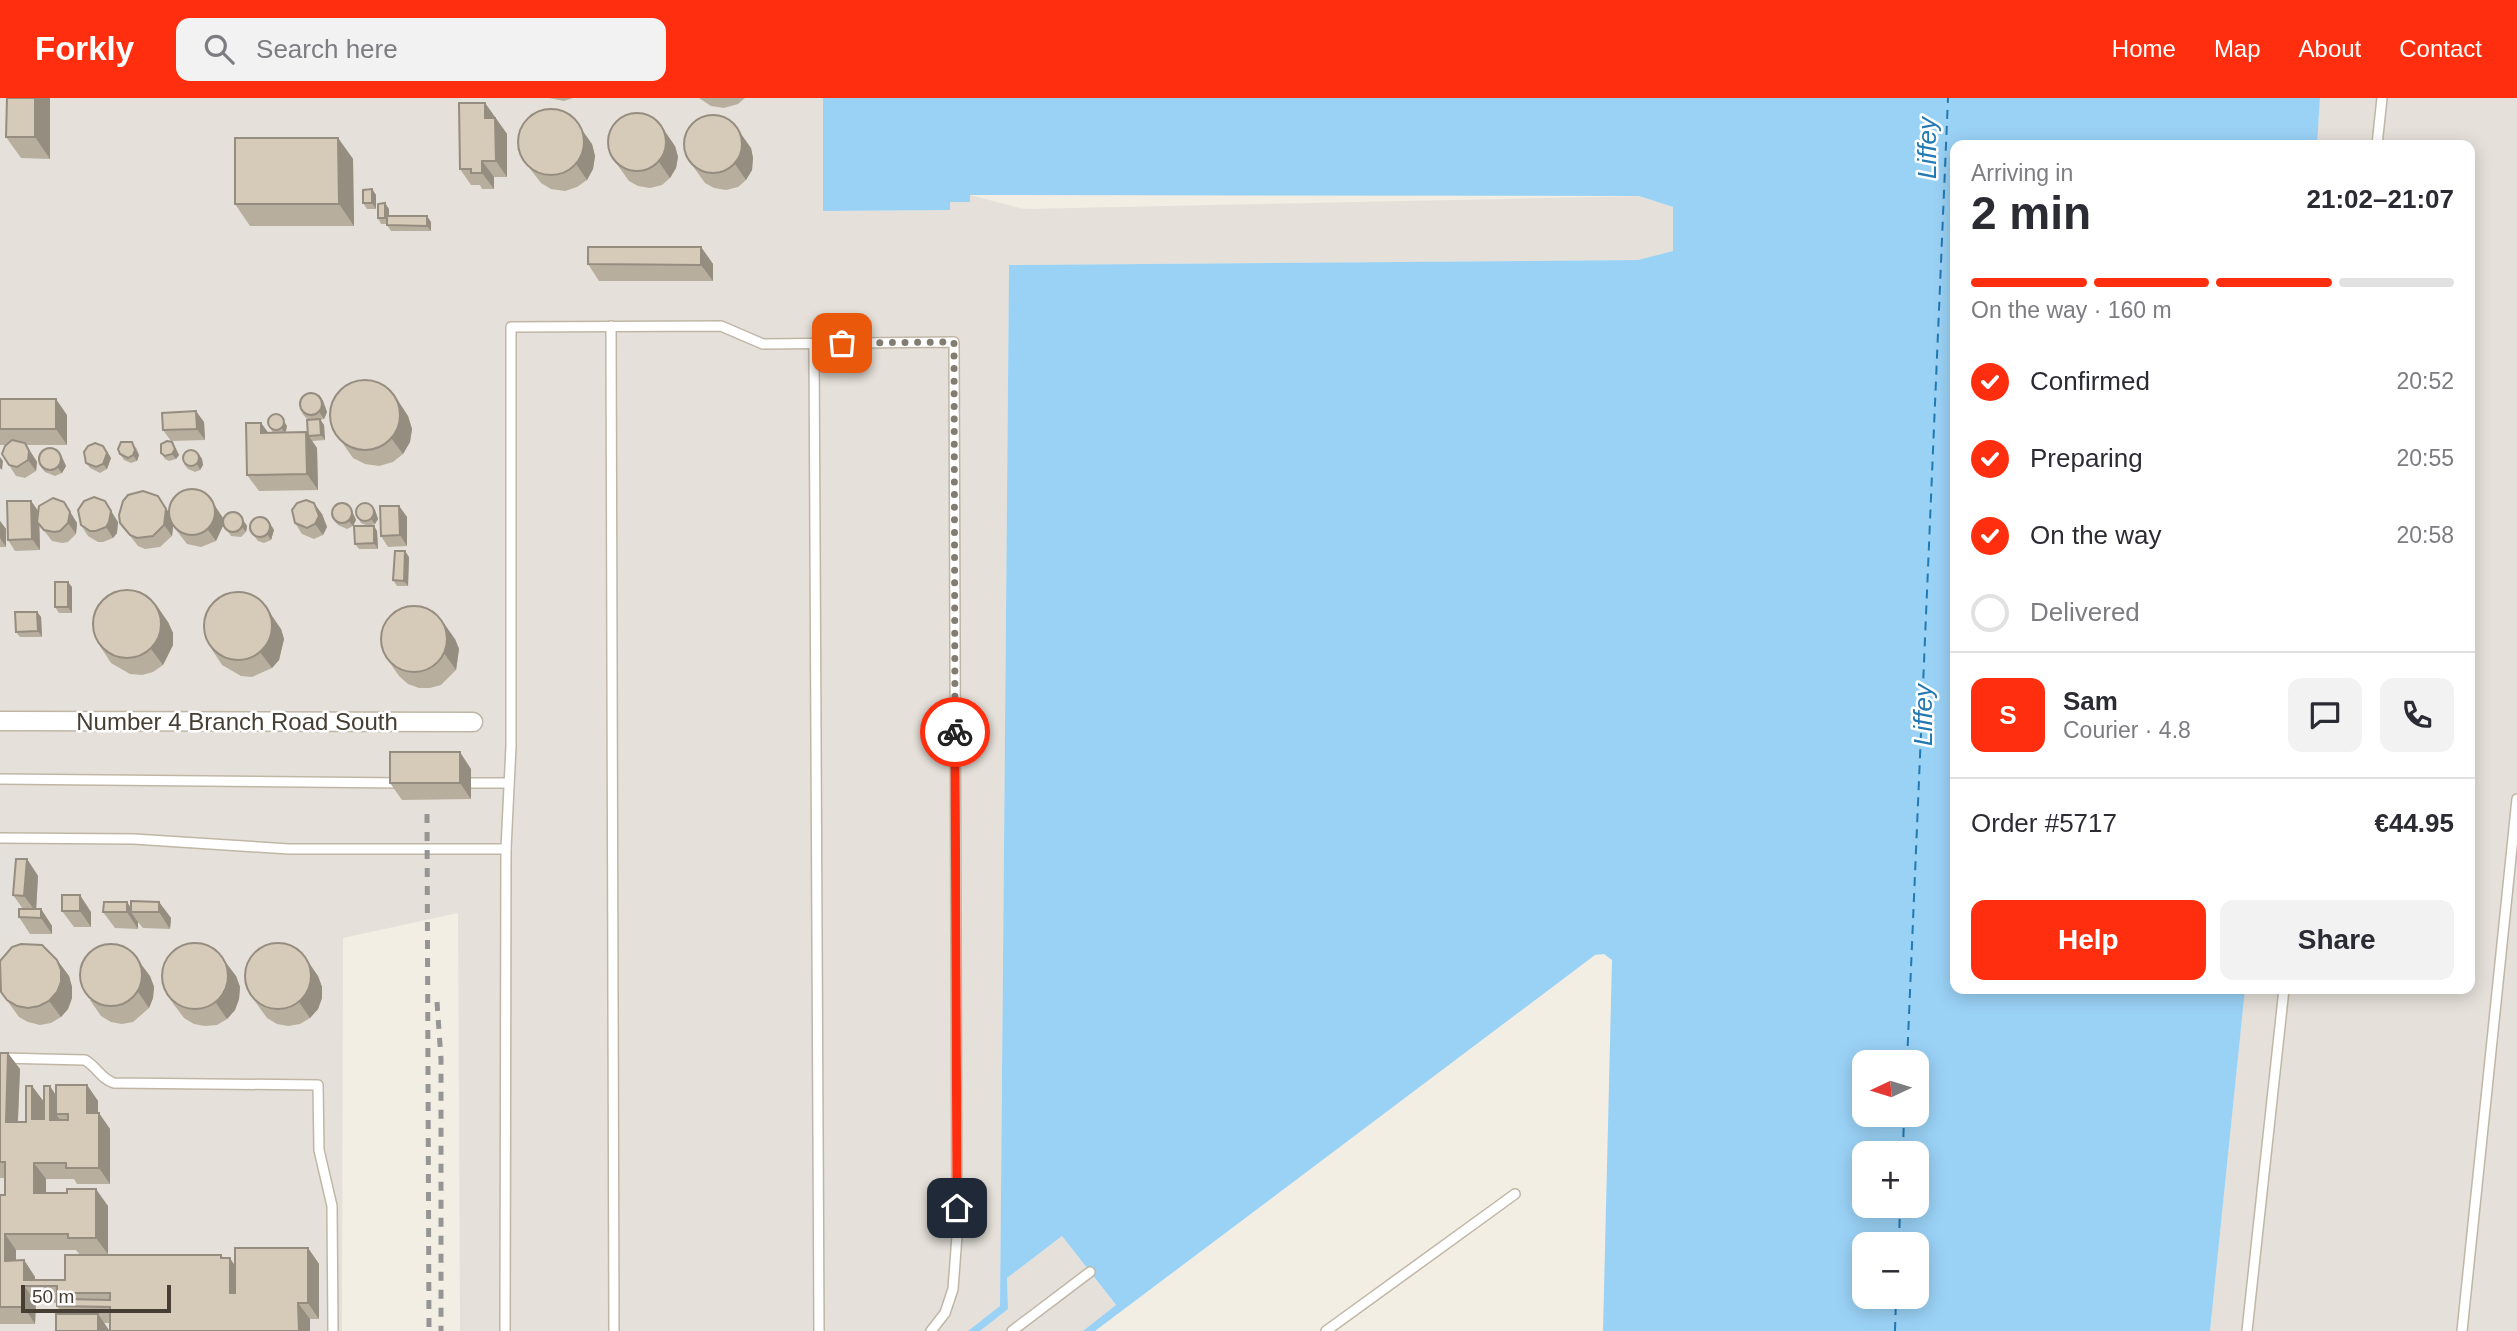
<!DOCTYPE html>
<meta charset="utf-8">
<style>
body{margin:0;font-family:Helvetica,sans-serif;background:#f2f2f3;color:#2b2b33;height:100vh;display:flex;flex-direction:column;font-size:26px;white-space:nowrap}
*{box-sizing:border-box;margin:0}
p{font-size:23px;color:#7c7c81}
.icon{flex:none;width:38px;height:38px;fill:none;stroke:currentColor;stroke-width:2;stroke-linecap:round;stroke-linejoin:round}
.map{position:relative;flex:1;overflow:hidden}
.details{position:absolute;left:1950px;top:42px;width:525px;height:854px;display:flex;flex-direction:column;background:#fff;border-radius:14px;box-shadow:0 4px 18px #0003}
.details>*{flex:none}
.needle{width:46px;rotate:266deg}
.buttons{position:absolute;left:1852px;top:952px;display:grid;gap:14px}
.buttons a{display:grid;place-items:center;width:77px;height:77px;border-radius:14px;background:#fff;box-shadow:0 4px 18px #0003;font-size:35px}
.scale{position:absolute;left:21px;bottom:18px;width:150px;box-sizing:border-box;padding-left:7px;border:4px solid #463e33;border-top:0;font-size:19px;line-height:24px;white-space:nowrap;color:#463e33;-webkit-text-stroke:5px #fff;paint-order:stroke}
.pin{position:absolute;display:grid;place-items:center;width:60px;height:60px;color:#fff;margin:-30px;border-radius:14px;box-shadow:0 4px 10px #0006}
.courier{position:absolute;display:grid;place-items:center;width:70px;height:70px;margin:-35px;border:5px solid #ff2e0f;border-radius:50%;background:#fff;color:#222;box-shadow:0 2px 9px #0007}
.head em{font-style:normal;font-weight:600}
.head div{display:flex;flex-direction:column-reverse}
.head{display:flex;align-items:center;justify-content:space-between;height:119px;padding:0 21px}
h1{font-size:46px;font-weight:600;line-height:52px}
.bar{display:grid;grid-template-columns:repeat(4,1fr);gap:10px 7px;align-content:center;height:84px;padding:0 21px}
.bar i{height:9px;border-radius:5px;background:#e1e1e2}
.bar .current{background:#ff2e0f}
.bar p{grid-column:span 4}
.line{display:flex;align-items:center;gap:18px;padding:0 21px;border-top:2px solid #e1e1e2}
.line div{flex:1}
.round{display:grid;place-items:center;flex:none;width:74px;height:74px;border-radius:14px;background:#f2f2f3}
ol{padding:0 21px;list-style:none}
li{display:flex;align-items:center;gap:21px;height:77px}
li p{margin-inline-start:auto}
li .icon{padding:7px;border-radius:50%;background:#ff2e0f;color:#fff;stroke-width:4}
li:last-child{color:#7c7c81}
li i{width:38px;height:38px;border:4px solid #e1e1e2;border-radius:50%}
.action{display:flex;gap:14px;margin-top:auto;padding:14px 21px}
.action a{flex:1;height:80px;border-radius:14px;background:#ff2e0f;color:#fff;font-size:28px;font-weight:600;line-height:80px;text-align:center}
.action a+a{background:#f2f2f3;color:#2b2b33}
header{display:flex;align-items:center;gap:42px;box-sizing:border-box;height:98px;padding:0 35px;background:#ff2e0f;color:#fff}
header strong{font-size:33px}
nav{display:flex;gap:38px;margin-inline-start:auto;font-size:24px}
.search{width:490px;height:63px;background:#f2f2f3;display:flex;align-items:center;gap:18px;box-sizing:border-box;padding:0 24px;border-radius:14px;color:#7c7c81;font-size:26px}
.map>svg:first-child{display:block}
.industrial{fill:#e5e0d9}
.parking{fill:#e4e1dd}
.water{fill:#9ad2f6;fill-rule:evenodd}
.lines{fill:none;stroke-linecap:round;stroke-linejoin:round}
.ferry{stroke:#2379b2;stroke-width:2;stroke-dasharray:9 7;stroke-linecap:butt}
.lane-casing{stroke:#c0b6a6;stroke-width:12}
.street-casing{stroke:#c0b6a6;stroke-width:21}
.lane{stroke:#fff;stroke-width:9}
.street{stroke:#fff;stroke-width:18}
.rail{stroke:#959595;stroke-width:5;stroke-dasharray:9 9;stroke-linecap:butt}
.wall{fill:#b8ae9e}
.shaded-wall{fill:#968d81}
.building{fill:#d6cab8;stroke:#968d81;stroke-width:2;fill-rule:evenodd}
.done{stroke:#837c71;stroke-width:7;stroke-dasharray:0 12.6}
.route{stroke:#ff2e0f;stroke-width:9}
.labels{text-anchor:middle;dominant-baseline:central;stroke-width:5;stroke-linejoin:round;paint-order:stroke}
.street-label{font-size:24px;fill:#463e33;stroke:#fff}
.water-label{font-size:26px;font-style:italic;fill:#2379b2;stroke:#fff}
</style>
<header>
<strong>Forkly</strong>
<div class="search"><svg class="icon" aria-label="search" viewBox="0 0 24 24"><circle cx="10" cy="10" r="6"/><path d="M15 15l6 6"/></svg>Search here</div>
<nav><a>Home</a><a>Map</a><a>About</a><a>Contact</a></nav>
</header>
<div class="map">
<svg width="2517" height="1233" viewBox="0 0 2517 1233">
<rect width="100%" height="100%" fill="#f3eee4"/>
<!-- industrial -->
<g class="industrial">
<path d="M0,0H823V113L950,112V104L970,97L1024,111L1639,98L1673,109V153L1638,162L1009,167L1000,1209L968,1233H460L458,815L343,840L342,1233H0V838H22L25,758H0Z"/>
<path d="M2320,0H2517V1233H2210L2245,891H2469V47H2317Z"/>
<path d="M1062,1138L1116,1208L1083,1233H980L1008,1211L1007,1180Z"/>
</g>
<!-- parking -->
<g class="parking">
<path d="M30,394L28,411L13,427L0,426V395Z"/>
<path d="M0,758H25L22,838H0Z"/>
</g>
<!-- water -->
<path class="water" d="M823,0H2320L2317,47H1955V891H2245L2210,1233H1603L1612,862L1604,856L1595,857L1095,1233H1083L1116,1207L1062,1138L1007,1180L1008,1211L980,1233H968L1000,1208L1009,167L1638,162L1673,153V109L1639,98L970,97V104H950V112L823,113ZM1864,964H1916V1017H1864ZM1864,1055H1916V1108H1864ZM1864,1146H1916V1199H1864Z"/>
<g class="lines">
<!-- ferry -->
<g class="ferry">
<path d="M1907,964L1948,0"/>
<path d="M1903,1055L1904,1017"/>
<path d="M1899,1146L1900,1108"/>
<path d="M1895,1233L1896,1199"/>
</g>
<!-- lane casing -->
<g class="lane-casing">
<g id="lane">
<path d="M2377,47L2382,0"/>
<path d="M611,228L614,1233"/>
<path d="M814,245L819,1233"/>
<path d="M0,681L401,685"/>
<path d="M471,685H508"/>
<path d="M0,740L134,741L289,751H506"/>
<path d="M0,960L85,962C97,969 101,981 114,985L318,987L319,1052L332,1108L333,1233"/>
<path d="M505,1233L506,751L511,648V229L721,228L763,246L954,244L957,1138L953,1191L945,1215L931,1233"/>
<path d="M1012,1233L1090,1174"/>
<path d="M1326,1233L1515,1096"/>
<path d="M2247,1233L2284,891"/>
<path d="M2462,1233L2517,701"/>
</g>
</g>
<!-- street casing -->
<g class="street-casing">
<path id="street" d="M0,623L473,624"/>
</g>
<!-- lane -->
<use href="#lane" class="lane"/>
<!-- street -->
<use href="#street" class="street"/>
<!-- rail -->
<g class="rail">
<path d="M427,716L429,1233"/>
<path d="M437,904L441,961V1233"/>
</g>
</g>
<!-- wall -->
<g class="wall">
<path d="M7,0H50V61L21,60L6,39Z"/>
<path d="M549,0H573L564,3Z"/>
<path d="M699,0H745L738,6L724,10L711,8Z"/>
<path d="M485,5L507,36V79H494V91H482L480,87H471L460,71Z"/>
<path d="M338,40L353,61L354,128H250L235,106Z"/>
<path d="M592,46L595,58L593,71L587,82L577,89L565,93L551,91L541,85L521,59Z"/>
<path d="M675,48L678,59L676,70L670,80L662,87L650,90L638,88L629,83L611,58Z"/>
<path d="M751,50L753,60L752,72L746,82L738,89L726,92L714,90L705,85L687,60Z"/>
<path d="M372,91L376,97V111H367L363,105Z"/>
<path d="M389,111V118L431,124V133H391L387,127V126H381L378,120Z"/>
<path d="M701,149L713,166V183H599L588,166Z"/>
<path d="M319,297L323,303L327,314L324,321L320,322L324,327L325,342L312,343L317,350L318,392L259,393L247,377L261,325L268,335H273L268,326L280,318L287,328L286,334H306L308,338L309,322L306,320L302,315Z"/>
<path d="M0,301L67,317V347H26L37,364L36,373L25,380L16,378L9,367L5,347H0Z"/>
<path d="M408,318L412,331L410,344L403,356L393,364L379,368L365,366L353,360L334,333Z"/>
<path d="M204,324L205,342L171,343L163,332Z"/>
<path d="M136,349L139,357L137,363L131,365L124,362L120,356Z"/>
<path d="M176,350L179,357L176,361L169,363L165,361L161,355Z"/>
<path d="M198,355L202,361L203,367L200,372L195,374L188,371L184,366Z"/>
<path d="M61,357L66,368L62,375L55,378L45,374L41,369Z"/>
<path d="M111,360L107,371L100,375L90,370L86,365Z"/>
<path d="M207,396L223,420L239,416L247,428L246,434L241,439L231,438L223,426L216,443L201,449L187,446L173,428L172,438L160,449L145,451L138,448L120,425L169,415Z"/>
<path d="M31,403L38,413L64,404L77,425L76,436L68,444L62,445L52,443L39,426L40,452L15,453L8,442Z"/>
<path d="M399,408L407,419V448L388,449L381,438Z"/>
<path d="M375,412L378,421L375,426L371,428H374L377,433L378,451H359L355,446L368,428L361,425L358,420Z"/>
<path d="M352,413L356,422L353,428L347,431L338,427L334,422Z"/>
<path d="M322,416L327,429L323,437L314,441L302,436L295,425Z"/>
<path d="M267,420L274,432L271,442L264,445L258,443L249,432Z"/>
<path d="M0,423L6,431V449H0Z"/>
<path d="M118,424L117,435L113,440L103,444H98L88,438L81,427Z"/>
<path d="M409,459L408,488H397L393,482Z"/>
<path d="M72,489V515H59L55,509Z"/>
<path d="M37,514L41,519L42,539H20L16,534Z"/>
<path d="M168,524L173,535V547L163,567L153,574L142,577L130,576L111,565L100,548Z"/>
<path d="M281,531L284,541L279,562L272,570L252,579L241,578L222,567L211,550Z"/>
<path d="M455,541L459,551L456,572L441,587L430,590H419L408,586L399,578L388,562Z"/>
<path d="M471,671V701L402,702L390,685Z"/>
<path d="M27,761L38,778L36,811H41L52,828V836H30L19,819L23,811L13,797Z"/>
<path d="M62,797L91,814V829H74L62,813Z"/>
<path d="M159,804L171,820L170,831L143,830L138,824V831L115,830L103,814L131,811Z"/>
<path d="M57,862L69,878L72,889V900L68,911L61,919L51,925L40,927L28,924L19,919L1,894Z"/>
<path d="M150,878L154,889L153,900L149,910L133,924L122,926L111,924L101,918L90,902Z"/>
<path d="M236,878L240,889L239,901L235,912L227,921L217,927L205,928L194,926L184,920L166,896Z"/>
<path d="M318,878L322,889V900L318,911L310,920L300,926L288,928L277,926L267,920L249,895Z"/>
<path d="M0,955L20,971L18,1024H26L32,988L44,1004L56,997L87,987L98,1003V1015L110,1031V1086H77L74,1081H46V1095L108,1108V1156H79L76,1152H16V1162H24L35,1179V1182H65L221,1157L223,1160L235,1168L308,1150L319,1166V1221H310V1233H110V1225H104L109,1233H56L62,1216L57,1208V1205L36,1204L35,1226H0V1097H5V1080H0Z"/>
</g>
<!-- shaded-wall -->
<g class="shaded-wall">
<path d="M35,0H50V61L35,39Z"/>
<path d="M485,5L507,36V79L496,63L485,20Z"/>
<path d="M580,29L592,46L595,58L593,71L587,82L576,66Z"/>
<path d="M664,32L675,48L678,59L676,70L670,80L659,64Z"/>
<path d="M739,33L751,50L753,60L752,72L746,82L735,66Z"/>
<path d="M338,40L353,61L354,128L339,106Z"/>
<path d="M482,63L494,79V91L482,75Z"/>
<path d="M372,91L376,97V111L372,105Z"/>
<path d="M385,105L389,111V125L385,120Z"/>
<path d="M427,118L431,124V133L427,128Z"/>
<path d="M701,149L713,166V183L701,167Z"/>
<path d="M319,297L323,303L327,314L324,321L320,315Z"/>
<path d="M56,301L67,317V347L56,331Z"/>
<path d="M397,301L408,318L412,331L410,344L403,356L391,340Z"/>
<path d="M196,313L204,324L205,342L197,331Z"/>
<path d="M320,321L324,327L325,342L321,337Z"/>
<path d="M283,322L287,328L285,335L281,330Z"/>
<path d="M261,325L273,341L261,335Z"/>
<path d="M306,334L317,350L318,392L307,376Z"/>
<path d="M132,344L139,357L137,363L133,357Z"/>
<path d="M172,344L179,357L176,361L172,356Z"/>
<path d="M25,345L37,364L36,373L28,362Z"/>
<path d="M57,352L61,357L66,368L62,375L58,370Z"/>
<path d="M107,353L111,360L107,371L103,366Z"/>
<path d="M198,355L202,361L203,367L200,372L197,366Z"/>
<path d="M0,359L3,363L2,372L0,370Z"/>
<path d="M207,396L223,420V428L216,443L208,432Z"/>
<path d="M158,398L174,422L172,438L164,427Z"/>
<path d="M31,403L39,414L40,452L32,441Z"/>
<path d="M105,403L118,424L117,435L113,440L106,429Z"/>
<path d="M64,404L77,425L76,436L68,425Z"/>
<path d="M314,405L322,416L327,429L323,437L315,426Z"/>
<path d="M371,407L375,412L378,421L375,426L371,421Z"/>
<path d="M348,408L352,413L356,422L353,428L349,423Z"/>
<path d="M399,408L407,419V448L400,437Z"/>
<path d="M243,422L247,428L246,434L242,429Z"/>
<path d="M0,423L6,431V449L0,440Z"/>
<path d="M270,426L274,432L271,442L267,436Z"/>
<path d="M374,428L377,433L378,451L374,445Z"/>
<path d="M405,453L409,459L408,488L404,483Z"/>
<path d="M68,484L72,489V515L68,509Z"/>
<path d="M157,508L168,524L173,535V547L163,567L151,551Z"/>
<path d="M37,514L41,519L42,539L38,533Z"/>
<path d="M270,515L281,531L284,541L279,562L272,570L260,554Z"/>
<path d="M443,524L455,541L459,551L456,572L444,555Z"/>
<path d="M460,654L471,671V701L460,685Z"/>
<path d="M27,761L38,778L36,814L24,798Z"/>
<path d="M80,797L91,814V829L80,813Z"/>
<path d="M127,804L134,814H131L138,824V831L127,814Z"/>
<path d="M159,804L171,820L170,831L159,814Z"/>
<path d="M41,811L52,828V836L41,820Z"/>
<path d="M57,862L69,878L72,889V900L68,911L61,919L49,903Z"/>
<path d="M138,862L150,878L154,889L153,900L149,910L138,894Z"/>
<path d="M224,862L236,878L240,889L239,901L235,912L227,921L216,905Z"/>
<path d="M307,862L318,878L322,889V900L318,911L310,920L299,904Z"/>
<path d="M8,955L20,971L17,1041L6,1024Z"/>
<path d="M87,987L98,1003V1031L87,1015Z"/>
<path d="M32,988L44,1004L43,1038L32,1021Z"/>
<path d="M50,988L61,1005L56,1016L61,1023L50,1022Z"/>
<path d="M99,1015L110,1031V1086L99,1070Z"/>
<path d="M34,1065L46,1081V1111L34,1095Z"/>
<path d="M96,1091L108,1108V1156L96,1140Z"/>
<path d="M5,1136L16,1152V1179L5,1163Z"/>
<path d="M308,1150L319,1166V1221L308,1205Z"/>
<path d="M221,1157L230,1169V1160L241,1177V1211L230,1195Z"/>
<path d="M24,1162L35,1179V1188L24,1182Z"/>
<path d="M24,1188L36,1204L35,1226L24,1209Z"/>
<path d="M298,1205L310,1221V1233H299Z"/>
<path d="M98,1216L109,1232V1233H98Z"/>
</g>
<!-- building -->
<g class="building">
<path d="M7,0H35V39H6Z"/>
<path d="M459,5H485V20H495L496,63H482V75H471V71H460Z"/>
<circle cx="551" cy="44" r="33"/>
<circle cx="637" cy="44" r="29"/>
<circle cx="713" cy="46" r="29"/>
<path d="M235,40H338L339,106H235Z"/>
<path d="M372,91V105H363V92Z"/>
<path d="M385,105V120H378V106Z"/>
<path d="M387,118H427V128L387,127Z"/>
<path d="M588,149H701V167L588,166Z"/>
<circle cx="365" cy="317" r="35"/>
<circle cx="311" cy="306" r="11"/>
<rect x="0" y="301" width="56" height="30"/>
<path d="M196,313L197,331L163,332L162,315Z"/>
<circle cx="276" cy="324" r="8"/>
<path d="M320,321L321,337L308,338L307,322Z"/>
<path d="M246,325H261V335L306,334L307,376L247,377Z"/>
<path d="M12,342L25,345L29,353L28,362L17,369L9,367L2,356L5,348Z"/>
<path d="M167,343L172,344L175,351L172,356L165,358L161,355V346Z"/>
<path d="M121,344H132L135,352L133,357L128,360L120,356L118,351Z"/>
<path d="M95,345L103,348L107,355L103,366L96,369L86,365L84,354L88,348Z"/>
<circle cx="50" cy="361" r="11"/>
<circle cx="191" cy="360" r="8"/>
<circle cx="192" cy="414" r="23"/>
<path d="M143,393L158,398L166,411L164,427L153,438L137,440L130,437L120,425L119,417L123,403L128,397Z"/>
<path d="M94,399L105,403L111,413L109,424L106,429L96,433H90L81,427L78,412L84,403Z"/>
<path d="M53,400L64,404L70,414L68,425L60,433L54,434L44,432L37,424L39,408Z"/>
<path d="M306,402L314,405L319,418L315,426L307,430L295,425L292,412L297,405Z"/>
<path d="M7,403H31L32,441L8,442Z"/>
<circle cx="365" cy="414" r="9"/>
<circle cx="342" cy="415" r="10"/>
<path d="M380,408H399L400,437L381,438Z"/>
<circle cx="233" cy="424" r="10"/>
<circle cx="260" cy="429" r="10"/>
<path d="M354,428H374V445L355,446Z"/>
<path d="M395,453H405L404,483L393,482Z"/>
<rect x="55" y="484" width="13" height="25"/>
<circle cx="127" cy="526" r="34"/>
<circle cx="238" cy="528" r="34"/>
<circle cx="414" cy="541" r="33"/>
<path d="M15,514H37L38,533L16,534Z"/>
<rect x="390" y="654" width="70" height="31"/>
<path d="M16,761H27L24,798L13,797Z"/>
<rect x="62" y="797" width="18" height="16"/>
<path d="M131,803L159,804V814H131Z"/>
<path d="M104,804H127V814H103Z"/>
<path d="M19,811H41V820L19,819Z"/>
<circle cx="195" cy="878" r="33"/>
<circle cx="278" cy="878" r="33"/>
<circle cx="111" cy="877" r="31"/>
<path d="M21,846L42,847L57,862L61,872V884L57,894L49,903L39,908L28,910L17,908L7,902L1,894L0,863L12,849Z"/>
<path d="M0,955H8L6,1024H26V988H32V1021H44V988H50V1022H68V1016H56V987H87V1015H99V1070H66V1065H34V1095H67V1091H96V1140H68V1136H5V1163L24,1162V1182H65V1157H221V1160H230V1195H235V1150H308V1205H298L299,1233H110V1209L57,1208V1188H24V1209H0V1097H5V1064H0ZM65,1195H110V1202L65,1201Z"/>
<rect x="56" y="1216" width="42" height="17"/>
</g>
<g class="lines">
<!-- done -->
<path class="done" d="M842,245L954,244L955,634"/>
<!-- route -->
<path class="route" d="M955,634L957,1110"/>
</g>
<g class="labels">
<!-- street labels -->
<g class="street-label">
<text x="237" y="623">Number 4 Branch Road South</text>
</g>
<!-- water labels -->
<g class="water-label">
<text transform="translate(1927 50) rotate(-90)">Liffey</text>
<text transform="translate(1923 617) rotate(-90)">Liffey</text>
</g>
</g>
</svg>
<div class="buttons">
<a><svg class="needle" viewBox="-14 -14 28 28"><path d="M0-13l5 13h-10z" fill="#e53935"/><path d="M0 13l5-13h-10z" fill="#7c7c81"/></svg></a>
<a>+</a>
<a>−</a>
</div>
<div class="scale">50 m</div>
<div class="pin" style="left:842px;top:245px;background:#ea580c"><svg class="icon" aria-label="bag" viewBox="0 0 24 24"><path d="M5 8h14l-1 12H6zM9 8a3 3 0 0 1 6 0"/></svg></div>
<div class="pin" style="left:957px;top:1110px;background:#1f2937"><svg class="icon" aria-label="home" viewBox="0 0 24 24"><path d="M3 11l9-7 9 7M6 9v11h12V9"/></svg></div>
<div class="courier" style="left:955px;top:634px"><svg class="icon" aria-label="bike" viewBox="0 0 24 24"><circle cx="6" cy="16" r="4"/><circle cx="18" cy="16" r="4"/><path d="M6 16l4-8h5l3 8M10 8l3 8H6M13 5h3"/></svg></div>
<section class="details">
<div class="head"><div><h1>2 min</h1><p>Arriving in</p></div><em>21:02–21:07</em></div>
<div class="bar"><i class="current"></i><i class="current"></i><i class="current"></i><i></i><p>On the way · 160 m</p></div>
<ol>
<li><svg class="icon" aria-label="check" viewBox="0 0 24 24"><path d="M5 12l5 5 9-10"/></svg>Confirmed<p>20:52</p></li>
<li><svg class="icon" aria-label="check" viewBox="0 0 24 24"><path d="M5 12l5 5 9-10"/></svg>Preparing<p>20:55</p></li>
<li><svg class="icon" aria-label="check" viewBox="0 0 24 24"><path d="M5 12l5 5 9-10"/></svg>On the way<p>20:58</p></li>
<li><i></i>Delivered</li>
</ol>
<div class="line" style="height:126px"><b class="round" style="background:#ff2e0f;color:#fff">S</b><div><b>Sam</b><p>Courier · 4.8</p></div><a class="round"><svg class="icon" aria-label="chat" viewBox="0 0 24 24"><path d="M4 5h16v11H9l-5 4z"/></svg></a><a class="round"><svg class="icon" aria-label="phone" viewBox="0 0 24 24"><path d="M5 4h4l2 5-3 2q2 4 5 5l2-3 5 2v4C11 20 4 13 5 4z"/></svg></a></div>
<div class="line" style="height:91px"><div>Order #5717</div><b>€44.95</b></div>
<div class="action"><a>Help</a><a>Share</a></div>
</section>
</div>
